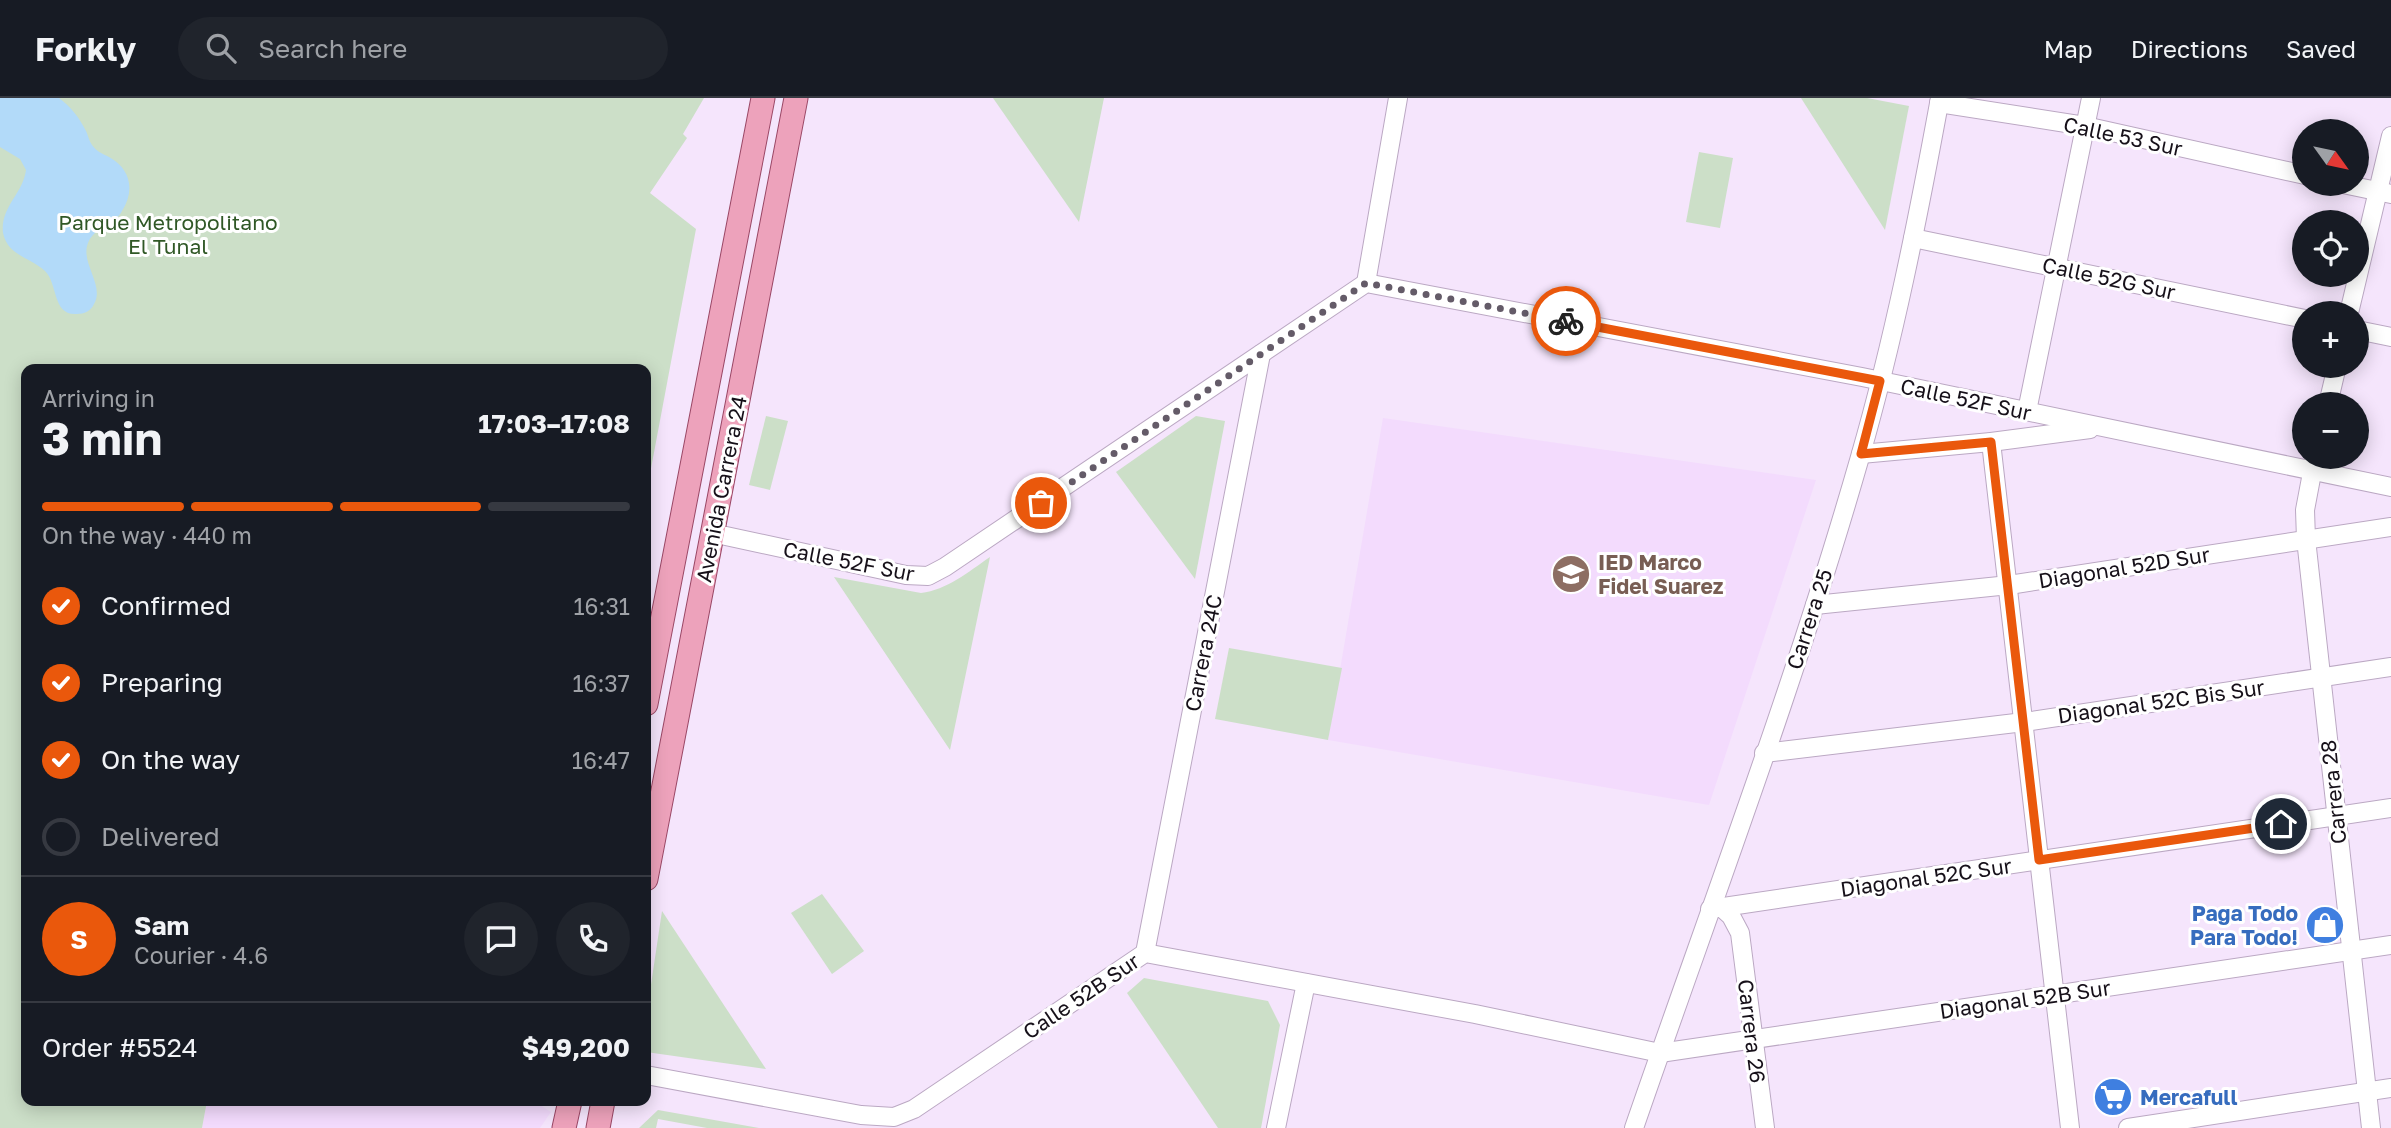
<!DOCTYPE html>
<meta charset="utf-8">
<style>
body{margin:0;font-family:"Golos Text",sans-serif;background:#20242c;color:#f1f3f6;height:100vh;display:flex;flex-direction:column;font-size:26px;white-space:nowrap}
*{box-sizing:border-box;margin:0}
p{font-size:23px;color:#9ea1a6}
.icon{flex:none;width:38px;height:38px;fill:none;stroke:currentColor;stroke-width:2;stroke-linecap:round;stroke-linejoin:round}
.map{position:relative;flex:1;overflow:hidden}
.side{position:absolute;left:21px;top:266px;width:630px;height:742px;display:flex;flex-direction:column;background:#171b24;border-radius:14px;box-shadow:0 4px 18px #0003}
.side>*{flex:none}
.needle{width:46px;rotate:123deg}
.buttons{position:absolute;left:2292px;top:21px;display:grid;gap:14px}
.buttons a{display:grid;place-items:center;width:77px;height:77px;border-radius:50%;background:#171b24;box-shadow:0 4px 18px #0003;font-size:35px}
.pin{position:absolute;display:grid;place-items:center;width:60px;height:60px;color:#fff;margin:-30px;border:4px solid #fff;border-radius:50%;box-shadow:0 2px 7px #0007}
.courier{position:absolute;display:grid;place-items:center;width:70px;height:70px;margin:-35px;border:5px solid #ea580c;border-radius:50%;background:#fff;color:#222;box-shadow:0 2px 9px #0007}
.summary em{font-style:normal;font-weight:700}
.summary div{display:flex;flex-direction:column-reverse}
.summary{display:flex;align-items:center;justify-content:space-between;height:119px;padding:0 21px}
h1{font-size:46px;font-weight:700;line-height:52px}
.bar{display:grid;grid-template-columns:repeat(4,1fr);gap:10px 7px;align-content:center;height:84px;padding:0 21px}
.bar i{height:9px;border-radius:5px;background:#363941}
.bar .active{background:#ea580c}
.bar p{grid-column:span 4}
.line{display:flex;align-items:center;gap:18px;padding:0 21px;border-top:2px solid #363941}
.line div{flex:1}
.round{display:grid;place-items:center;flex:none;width:74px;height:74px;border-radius:37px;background:#20242c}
ol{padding:0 21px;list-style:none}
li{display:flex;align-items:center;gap:21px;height:77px}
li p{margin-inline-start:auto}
li .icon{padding:7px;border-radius:50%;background:#ea580c;color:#fff;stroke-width:4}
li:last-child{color:#9ea1a6}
li i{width:38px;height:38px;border:4px solid #363941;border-radius:50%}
header{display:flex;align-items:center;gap:42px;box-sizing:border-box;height:98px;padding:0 35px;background:#171b24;border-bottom:2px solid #363941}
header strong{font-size:33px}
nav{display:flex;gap:38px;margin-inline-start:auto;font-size:24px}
.search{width:490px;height:63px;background:#20242c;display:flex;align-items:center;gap:18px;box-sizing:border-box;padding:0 24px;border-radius:38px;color:#9ea1a6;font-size:26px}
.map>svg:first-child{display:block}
.built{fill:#f3dbfd}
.green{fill:#ccdfc8}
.water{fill:#b2daf9}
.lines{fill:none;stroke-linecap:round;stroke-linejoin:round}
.minor-casing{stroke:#bba8c3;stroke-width:20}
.major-casing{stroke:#9a4765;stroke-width:25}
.minor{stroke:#fff;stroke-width:18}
.major{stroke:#eda2bb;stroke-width:23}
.done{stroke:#645b68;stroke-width:7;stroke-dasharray:0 12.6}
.route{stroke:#ea580c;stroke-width:9}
.labels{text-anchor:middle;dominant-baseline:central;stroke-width:6;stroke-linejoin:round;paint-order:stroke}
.street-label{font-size:21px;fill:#161019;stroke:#fff}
.park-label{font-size:21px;fill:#305826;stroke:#fff}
.education-label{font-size:21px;font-weight:bold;fill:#785e54;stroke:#fff;text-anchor:start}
.shop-label{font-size:21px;font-weight:bold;fill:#366cbe;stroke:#fff;text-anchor:end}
</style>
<header>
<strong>Forkly</strong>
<div class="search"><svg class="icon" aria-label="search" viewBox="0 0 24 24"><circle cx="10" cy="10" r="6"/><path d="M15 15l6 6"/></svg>Search here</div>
<nav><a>Map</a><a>Directions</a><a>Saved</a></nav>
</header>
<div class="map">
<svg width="2391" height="1030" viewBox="0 0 2391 1030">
<rect width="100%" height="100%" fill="#f5e5fc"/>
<!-- built -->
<g class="built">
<path d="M1383,320L1816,382L1709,707L1328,642Z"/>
<path d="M207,1003H534L551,1014L540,1030H202Z"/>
</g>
<!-- green -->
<g class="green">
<path d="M0,0H704L683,36L687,40L650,95L696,131L646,397V271H26V1003H207L202,1030H0Z"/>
<path d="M993,0H1104L1079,124Z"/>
<path d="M1801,0H1867L1909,8L1885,132Z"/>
<path d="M1699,54L1733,60L1720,130L1686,124Z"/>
<path d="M766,318L788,323L770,392L749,387Z"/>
<path d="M1196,318L1225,323L1195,481L1116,374Z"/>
<path d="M990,459L950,652L834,479L921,495C947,492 968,474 990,459Z"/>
<path d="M1229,550L1342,570L1328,642L1215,621Z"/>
<path d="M822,796L864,853L832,876L791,815Z"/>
<path d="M662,813L766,971L646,954V920Z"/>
<path d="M1144,880L1268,903L1280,927L1261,1030H1218L1127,895Z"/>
<path d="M658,1012L759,1030H707L658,1021L656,1030H639Z"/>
</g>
<!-- water -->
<path class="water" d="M0,0H59C71,9 79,19 86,33C88,37 89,43 92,47C96,53 103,56 109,59C131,71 135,93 122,113C114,128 94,129 88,145C80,165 105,187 94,206C91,213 84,216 77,216C52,218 58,185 45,173C30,159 8,158 3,135C0,109 23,96 26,72L20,61L0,49Z"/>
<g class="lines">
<!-- minor casing -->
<g class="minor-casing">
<g id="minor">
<path d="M1939,5L2085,28L2305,77"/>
<path d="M2343,86L2391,96"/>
<path d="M1913,140L2305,221"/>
<path d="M1366,185L1398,0"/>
<path d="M2349,215L2391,38"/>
<path d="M2357,232L2391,239"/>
<path d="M2328,306L2337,268"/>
<path d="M2027,313L2091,0"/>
<path d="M1991,344L2070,1030"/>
<path d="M1861,356L1991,344L2090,331"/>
<path d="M2315,359L2305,412L2306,441L2371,1030"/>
<path d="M712,435L906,477L928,478L945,469L1366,185L1862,279L2391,389"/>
<path d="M1815,507L2009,487L2391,429"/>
<path d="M1764,655L2024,624L2391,569"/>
<path d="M1721,809L1731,818L1740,835L1765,1030"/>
<path d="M1710,811L2391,710"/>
<path d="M1145,855L1261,256"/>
<path d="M646,977L861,1017L894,1019L914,1011L1145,855L1475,916L1660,955L2391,847"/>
<path d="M1276,1030L1306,885"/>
<path d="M1634,1030C1711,807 1795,586 1860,359C1894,241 1918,120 1940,0"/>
<path d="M2128,1030L2391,990"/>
</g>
</g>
<!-- major casing -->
<g class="major-casing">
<g id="major">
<path d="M646,606L763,0"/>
<path d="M646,781L796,0"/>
<path d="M564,1030L570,1003"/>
<path d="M598,1030L603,1003"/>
</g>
</g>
<!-- minor -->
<use href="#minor" class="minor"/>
<!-- major -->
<use href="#major" class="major"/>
</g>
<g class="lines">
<!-- done -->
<path class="done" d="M1041,405L1366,185L1566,223"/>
<!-- route -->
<path class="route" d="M1566,223L1880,283L1861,356L1991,344L2039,762L2281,726"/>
</g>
<!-- icons -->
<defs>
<g id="school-disc" transform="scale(2.0125)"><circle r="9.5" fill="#8d6e63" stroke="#fff"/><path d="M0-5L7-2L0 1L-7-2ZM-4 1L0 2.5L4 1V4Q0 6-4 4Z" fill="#fff"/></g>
<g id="shop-disc" transform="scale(2.0125)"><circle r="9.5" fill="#3f7fe0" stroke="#fff"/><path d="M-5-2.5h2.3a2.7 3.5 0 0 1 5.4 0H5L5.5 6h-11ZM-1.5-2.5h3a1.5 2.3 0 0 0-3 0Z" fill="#fff"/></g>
<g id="supermarket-disc" transform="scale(2.0125)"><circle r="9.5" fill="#3f7fe0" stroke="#fff"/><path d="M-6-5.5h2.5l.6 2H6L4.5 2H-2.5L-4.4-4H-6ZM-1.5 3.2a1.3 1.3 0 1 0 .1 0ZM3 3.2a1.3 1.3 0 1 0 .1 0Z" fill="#fff"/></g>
</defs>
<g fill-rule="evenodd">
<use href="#school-disc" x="1571" y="476"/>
<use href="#shop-disc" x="2325" y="827"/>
<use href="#supermarket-disc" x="2113" y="999"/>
</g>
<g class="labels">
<!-- street labels -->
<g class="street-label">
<text transform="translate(2123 38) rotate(12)">Calle 53 Sur</text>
<text transform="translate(2109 180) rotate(12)">Calle 52G Sur</text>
<text transform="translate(1966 301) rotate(12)">Calle 52F Sur</text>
<text transform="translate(721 391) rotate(-79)">Avenida Carrera 24</text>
<text transform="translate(849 463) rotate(11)">Calle 52F Sur</text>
<text transform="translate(2124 469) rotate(-9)">Diagonal 52D Sur</text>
<text transform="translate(1809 521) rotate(-72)">Carrera 25</text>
<text transform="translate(1203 555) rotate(-79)">Carrera 24C</text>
<text transform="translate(2161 603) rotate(-8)">Diagonal 52C Bis Sur</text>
<text transform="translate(2333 694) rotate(-96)">Carrera 28</text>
<text transform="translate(1926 779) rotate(-8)">Diagonal 52C Sur</text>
<text transform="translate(1081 898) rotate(-34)">Calle 52B Sur</text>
<text transform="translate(2025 901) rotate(-8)">Diagonal 52B Sur</text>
<text transform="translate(1752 933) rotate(83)">Carrera 26</text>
</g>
<!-- park labels -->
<g class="park-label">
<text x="168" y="124">Parque Metropolitano<tspan x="168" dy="24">El Tunal</tspan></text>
</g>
<!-- education labels -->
<g class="education-label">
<text x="1598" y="464">IED Marco<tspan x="1598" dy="24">Fidel Suarez</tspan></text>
</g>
<!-- shop labels -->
<g class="shop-label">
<text x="2298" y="815">Paga Todo<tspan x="2298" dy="24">Para Todo!</tspan></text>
<text x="2140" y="999" text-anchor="start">Mercafull</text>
</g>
</g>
</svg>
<div class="buttons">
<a><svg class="needle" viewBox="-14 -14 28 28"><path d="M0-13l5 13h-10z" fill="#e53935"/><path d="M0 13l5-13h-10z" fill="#9ea1a6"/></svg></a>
<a><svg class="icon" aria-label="locate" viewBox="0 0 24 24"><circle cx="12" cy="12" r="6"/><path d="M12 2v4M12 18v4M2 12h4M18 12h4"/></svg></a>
<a>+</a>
<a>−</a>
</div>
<div class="pin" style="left:1041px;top:405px;background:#ea580c"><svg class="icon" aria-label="bag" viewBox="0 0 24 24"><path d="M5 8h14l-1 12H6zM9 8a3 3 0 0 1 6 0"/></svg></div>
<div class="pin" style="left:2281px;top:726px;background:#1f2937"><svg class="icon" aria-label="home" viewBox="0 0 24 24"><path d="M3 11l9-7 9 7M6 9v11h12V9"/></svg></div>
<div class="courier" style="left:1566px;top:223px"><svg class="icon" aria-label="bike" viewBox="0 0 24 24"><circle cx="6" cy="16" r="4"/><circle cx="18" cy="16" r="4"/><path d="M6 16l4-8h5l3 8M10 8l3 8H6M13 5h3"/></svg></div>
<section class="side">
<div class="summary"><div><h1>3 min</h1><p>Arriving in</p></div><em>17:03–17:08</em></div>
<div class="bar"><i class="active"></i><i class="active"></i><i class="active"></i><i></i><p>On the way · 440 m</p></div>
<ol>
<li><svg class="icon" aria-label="check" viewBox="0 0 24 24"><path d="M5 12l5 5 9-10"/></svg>Confirmed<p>16:31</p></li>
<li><svg class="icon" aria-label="check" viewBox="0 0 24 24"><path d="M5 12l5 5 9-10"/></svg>Preparing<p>16:37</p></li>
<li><svg class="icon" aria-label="check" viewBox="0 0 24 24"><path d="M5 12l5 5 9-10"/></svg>On the way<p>16:47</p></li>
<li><i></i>Delivered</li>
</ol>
<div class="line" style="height:126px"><b class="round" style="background:#ea580c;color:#fff">S</b><div><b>Sam</b><p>Courier · 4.6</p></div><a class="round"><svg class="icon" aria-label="chat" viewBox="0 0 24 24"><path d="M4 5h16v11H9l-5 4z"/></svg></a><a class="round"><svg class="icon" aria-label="phone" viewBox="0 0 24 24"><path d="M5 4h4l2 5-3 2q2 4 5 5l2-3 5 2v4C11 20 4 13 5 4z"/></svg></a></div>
<div class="line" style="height:91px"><div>Order #5524</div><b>$49,200</b></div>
</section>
</div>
